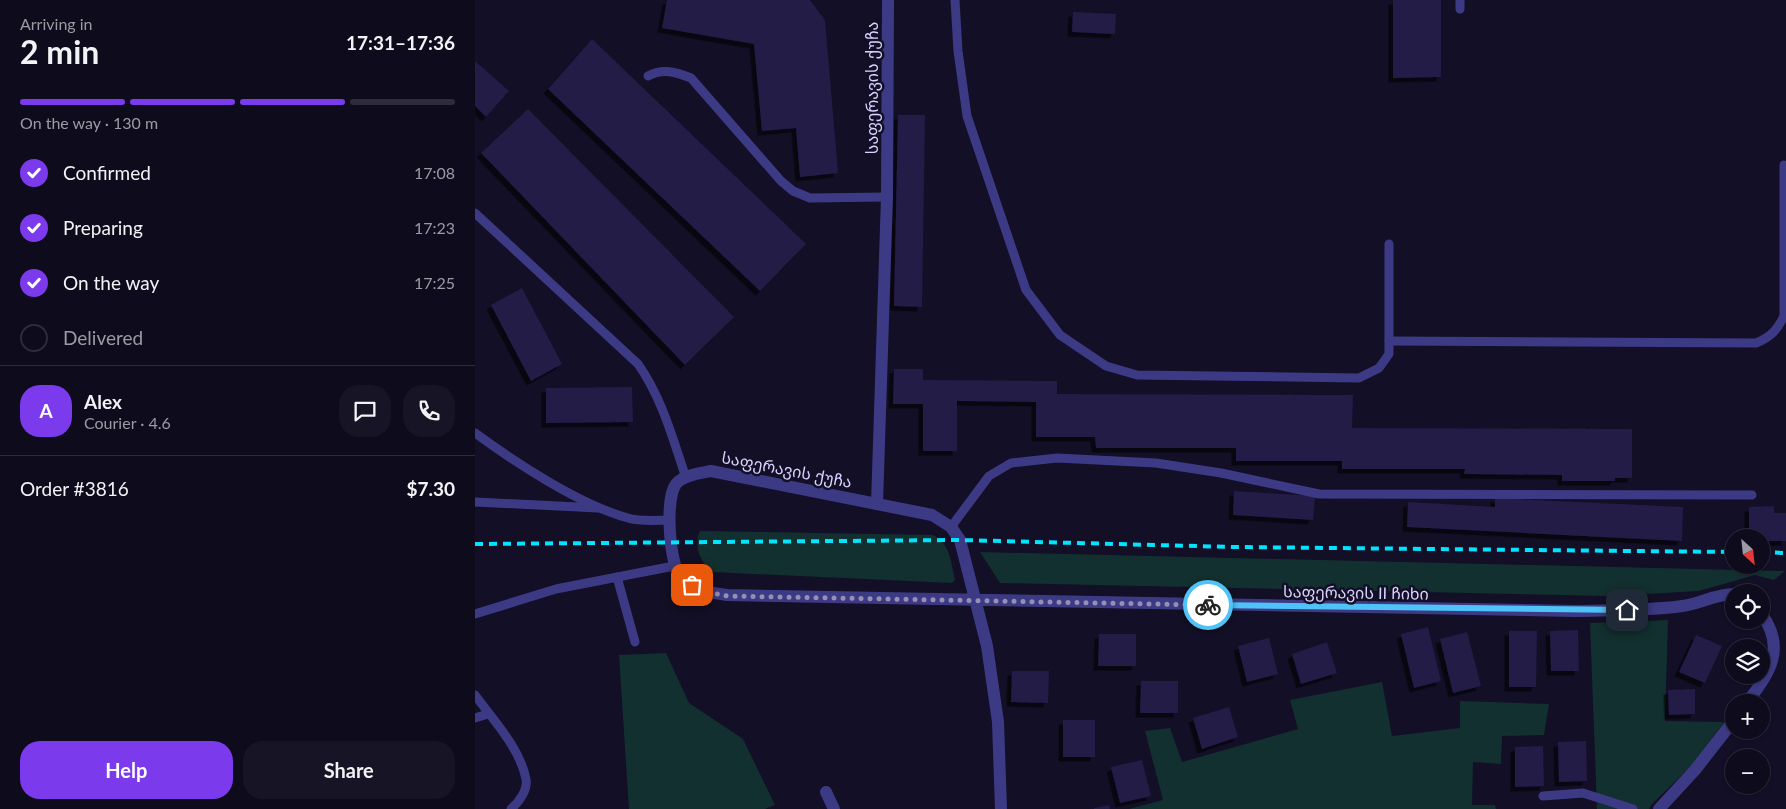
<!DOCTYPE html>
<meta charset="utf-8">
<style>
body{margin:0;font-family:Lato,"Noto Sans Georgian",sans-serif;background:#171425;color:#f1f3f6;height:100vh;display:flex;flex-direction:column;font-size:19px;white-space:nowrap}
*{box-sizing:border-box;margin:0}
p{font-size:16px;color:#9b9ba3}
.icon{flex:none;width:28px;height:28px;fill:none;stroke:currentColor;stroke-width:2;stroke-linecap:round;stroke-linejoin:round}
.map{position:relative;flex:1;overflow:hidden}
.panel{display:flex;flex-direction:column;background:#0e0b1c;width:475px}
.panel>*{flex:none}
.needle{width:32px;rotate:153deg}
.buttons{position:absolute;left:1250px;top:529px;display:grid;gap:10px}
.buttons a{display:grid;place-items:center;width:45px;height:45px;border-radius:50%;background:#0e0b1c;box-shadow:0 1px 4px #0004,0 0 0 1px #2e2b3b;font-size:25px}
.pin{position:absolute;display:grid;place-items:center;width:42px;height:42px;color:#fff;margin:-21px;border-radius:10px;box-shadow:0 2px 8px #0006}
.courier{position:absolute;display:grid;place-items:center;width:50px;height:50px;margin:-25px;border:4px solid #4fc3f7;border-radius:50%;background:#fff;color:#222;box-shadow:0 1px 6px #0007}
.head em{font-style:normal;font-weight:700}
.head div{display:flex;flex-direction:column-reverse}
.head{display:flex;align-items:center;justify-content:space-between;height:85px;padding:0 20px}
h1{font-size:32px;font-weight:700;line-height:38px}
.bar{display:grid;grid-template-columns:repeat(4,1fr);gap:8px 5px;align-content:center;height:60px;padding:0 20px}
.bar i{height:6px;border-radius:4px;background:#2e2b3b}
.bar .active{background:#7c3aed}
.bar p{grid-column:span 4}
.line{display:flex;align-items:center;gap:12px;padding:0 20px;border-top:1px solid #2e2b3b}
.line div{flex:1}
.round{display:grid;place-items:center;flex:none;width:52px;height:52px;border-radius:20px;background:#171425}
ol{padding:0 20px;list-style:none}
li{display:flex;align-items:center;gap:15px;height:55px}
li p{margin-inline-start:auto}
li .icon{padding:5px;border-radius:50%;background:#7c3aed;color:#fff;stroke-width:4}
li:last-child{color:#9b9ba3}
li i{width:28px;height:28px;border:2px solid #2e2b3b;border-radius:50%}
.cta{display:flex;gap:10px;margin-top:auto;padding:10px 20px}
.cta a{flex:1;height:58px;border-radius:20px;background:#7c3aed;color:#fff;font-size:20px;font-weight:700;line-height:58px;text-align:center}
.cta a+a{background:#171425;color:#f1f3f6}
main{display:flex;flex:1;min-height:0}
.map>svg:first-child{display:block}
.green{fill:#12302f}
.building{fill:#241b47;filter:url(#shadow)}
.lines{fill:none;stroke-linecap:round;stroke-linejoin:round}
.service{stroke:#3d3a85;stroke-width:9}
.minor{stroke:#3d3a85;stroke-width:12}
.rail{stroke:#00e5ff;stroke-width:4;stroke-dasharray:8 6;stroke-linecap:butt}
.done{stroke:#948fb3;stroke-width:5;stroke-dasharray:0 9}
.route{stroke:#4fc3f7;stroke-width:6}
.labels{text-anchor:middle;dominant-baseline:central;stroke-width:5;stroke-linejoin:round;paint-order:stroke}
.street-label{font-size:16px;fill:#d9d4ff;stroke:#130f26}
</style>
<main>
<section class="panel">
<div class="head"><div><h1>2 min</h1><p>Arriving in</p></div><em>17:31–17:36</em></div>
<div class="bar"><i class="active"></i><i class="active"></i><i class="active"></i><i></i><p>On the way · 130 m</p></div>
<ol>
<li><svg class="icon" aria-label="check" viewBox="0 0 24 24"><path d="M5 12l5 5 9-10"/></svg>Confirmed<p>17:08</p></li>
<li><svg class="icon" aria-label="check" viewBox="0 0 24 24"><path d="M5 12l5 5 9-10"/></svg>Preparing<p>17:23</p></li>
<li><svg class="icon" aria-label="check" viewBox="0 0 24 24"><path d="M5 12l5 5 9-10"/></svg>On the way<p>17:25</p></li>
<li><i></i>Delivered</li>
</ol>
<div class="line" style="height:90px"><b class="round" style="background:#7c3aed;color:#fff">A</b><div><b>Alex</b><p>Courier · 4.6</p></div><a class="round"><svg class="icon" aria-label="chat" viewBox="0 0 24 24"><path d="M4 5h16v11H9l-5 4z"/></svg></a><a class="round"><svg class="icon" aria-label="phone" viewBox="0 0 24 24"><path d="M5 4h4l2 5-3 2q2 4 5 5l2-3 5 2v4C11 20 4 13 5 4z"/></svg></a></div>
<div class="line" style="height:65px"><div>Order #3816</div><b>$7.30</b></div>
<div class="cta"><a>Help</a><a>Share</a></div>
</section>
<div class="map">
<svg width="1311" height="809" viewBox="0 0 1311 809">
<defs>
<filter id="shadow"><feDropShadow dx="-4.5" dy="4.5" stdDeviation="0" flood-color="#0009"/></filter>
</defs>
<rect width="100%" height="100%" fill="#130f26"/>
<!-- green -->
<g class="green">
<path d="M225,531L457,535C475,541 476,563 480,580L477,583L237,572C226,563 218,546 225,531Z"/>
<path d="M505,552L1310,571L1299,580L1280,575L1224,591L1135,596L525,583Z"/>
<path d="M1193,620L1190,721L1249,722L1216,766L1177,804L1174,809H1122L1115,623Z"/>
<path d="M191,653L214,703L268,739L300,805L290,809H154L144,655Z"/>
<path d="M907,682L917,736L985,728V701L1074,704L1069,735L1027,736L1026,764L998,762L997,805H1020L1021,809H654L688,800L670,731L695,728L707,762L823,729L815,700Z"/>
</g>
<!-- building -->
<g class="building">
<path d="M192,0H335L350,20L363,173L325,177L321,128L287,131L279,44L187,28Z"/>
<path d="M918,0H966V77L918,78Z"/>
<path d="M598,12L641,14L640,34L597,32Z"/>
<path d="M117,39L331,244L285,291L73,89Z"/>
<path d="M0,61L34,91L11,117L0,106Z"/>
<path d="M53,109L259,317L210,365L6,153Z"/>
<path d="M423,115H450L447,307L419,306Z"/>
<path d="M47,288L87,364L56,381L16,305Z"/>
<path d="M419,369H448V380L582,381V394L878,395L877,428L1157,429V478H1140V481H1087V475L989,474L990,469H867V461H761V448H621L620,437H561V402L482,401V451H448V404H418Z"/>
<path d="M157,387L158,422L71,423V388Z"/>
<path d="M759,491L840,496L838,520L758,515Z"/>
<path d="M1020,498L1208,507L1207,541L932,527L933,502L1020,507Z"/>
<path d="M1299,506V513H1311V541H1286V538H1274V507Z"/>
<path d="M953,627L966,681L939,688L926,634Z"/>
<path d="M1103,630L1104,671H1076L1075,631Z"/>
<path d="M1034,631H1062L1061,687H1034Z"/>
<path d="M992,632L1006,686L978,693L965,639Z"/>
<path d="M624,634H661V666H623Z"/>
<path d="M1221,635L1247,646L1230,683L1204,672Z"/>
<path d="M794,638L803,674L772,682L763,646Z"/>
<path d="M852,642L862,673L826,684L817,654Z"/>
<path d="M537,671H574L573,703L536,702Z"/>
<path d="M666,681H703V713H665Z"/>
<path d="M1220,689V714L1194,715L1193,690Z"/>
<path d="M754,707L763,737L727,749L718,718Z"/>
<rect x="588" y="720" width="32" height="37"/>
<path d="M1111,741L1112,781L1084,782L1083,742Z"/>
<path d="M1068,746L1069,786L1040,787V747Z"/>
<path d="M667,760L676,796L645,803L636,767Z"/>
<path d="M634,805L635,809H619V808Z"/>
</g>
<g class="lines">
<!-- service -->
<g class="service">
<path d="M480,0L483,51L492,116L551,290L585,335L631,366L662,375L884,378L904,368L914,354V244"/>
<path d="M985,0V9"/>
<path d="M173,76C188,68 201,72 216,78L306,181L318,191L335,198L412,197"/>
<path d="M0,213L163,364C187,398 198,439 211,478"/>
<path d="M914,341L1281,343C1296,337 1302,330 1309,316V165"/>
<path d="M0,433C41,463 105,505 153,518C166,522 182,520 195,520"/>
<path d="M0,502L123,508"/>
<path d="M476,527L514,476L536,463L582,458L681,463L746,473L844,494L1277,495"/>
<path d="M142,577L160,642"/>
<path d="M0,614L81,589L199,566"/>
<path d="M0,695C18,720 45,748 51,779C53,790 44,802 36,809"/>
<path d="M0,718L13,714"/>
<path d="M1068,796L1108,793L1158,809"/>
</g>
<!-- minor -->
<g class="minor">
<path d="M402,504L412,197L413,0"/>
<path d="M1272,702C1296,673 1311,647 1286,613"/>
<path d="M351,792L359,809"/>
<path d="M526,809L523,722L512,646L485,540L476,527L457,515L236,471C226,473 208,475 201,484C190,498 194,564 206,578C217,590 237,593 252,595L1100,611C1135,610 1171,611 1207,606C1225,604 1240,594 1259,594"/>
<path d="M1184,809L1220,770L1259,720"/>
</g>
<!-- rail -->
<g class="rail">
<path d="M0,544L485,540L758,547L1259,552"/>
<path d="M1286,552L1311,553"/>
</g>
</g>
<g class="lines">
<!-- done -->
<path class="done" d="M217,585L232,592L252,596L733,605"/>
<!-- route -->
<path class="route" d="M733,605L1152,610"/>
</g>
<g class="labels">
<!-- street labels -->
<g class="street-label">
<text transform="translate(396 88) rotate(-90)">საფერავის ქუჩა</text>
<text transform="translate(312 469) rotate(11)">საფერავის ქუჩა</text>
<text transform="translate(881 592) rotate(1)">საფერავის II ჩიხი</text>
</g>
</g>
</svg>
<div class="buttons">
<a><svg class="needle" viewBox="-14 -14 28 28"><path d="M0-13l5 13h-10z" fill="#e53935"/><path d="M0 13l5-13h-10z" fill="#9b9ba3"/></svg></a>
<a><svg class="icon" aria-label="locate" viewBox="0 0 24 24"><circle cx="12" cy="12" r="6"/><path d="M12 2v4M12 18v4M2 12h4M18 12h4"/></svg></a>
<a><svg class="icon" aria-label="layers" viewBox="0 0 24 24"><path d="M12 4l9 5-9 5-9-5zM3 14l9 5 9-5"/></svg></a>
<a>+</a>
<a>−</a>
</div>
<div class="pin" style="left:217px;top:585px;background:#ea580c"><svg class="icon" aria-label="bag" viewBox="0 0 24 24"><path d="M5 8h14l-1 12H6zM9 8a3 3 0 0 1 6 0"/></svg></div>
<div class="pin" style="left:1152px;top:610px;background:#1f2937"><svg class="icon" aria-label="home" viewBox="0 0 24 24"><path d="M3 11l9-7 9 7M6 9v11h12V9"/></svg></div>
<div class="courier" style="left:733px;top:605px"><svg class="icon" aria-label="bike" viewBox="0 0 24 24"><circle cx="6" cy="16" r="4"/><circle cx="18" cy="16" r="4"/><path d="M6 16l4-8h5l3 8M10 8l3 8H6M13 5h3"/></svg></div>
</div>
</main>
